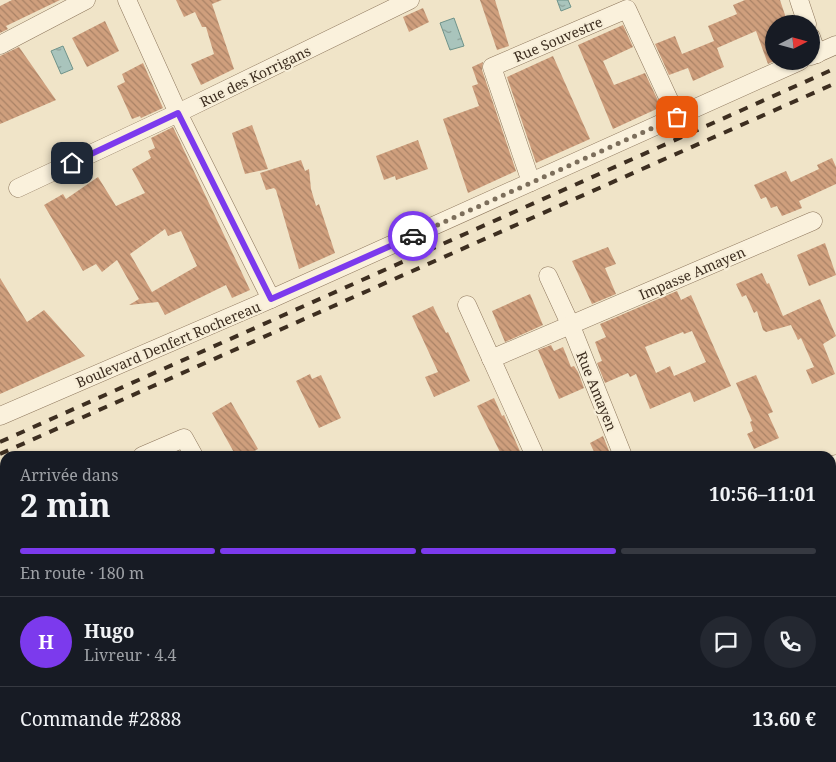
<!DOCTYPE html>
<html lang="fr">
<meta charset="utf-8">
<style>
body{margin:0;font-family:"Noto Serif",serif;background:#242831;color:#f1f3f6;height:100vh;display:flex;flex-direction:column;font-size:19px;white-space:nowrap}
*{box-sizing:border-box;margin:0}
p{font-size:16px;color:#9ea1a6}
.icon{flex:none;width:28px;height:28px;fill:none;stroke:currentColor;stroke-width:2;stroke-linecap:round;stroke-linejoin:round}
.map{position:relative;flex:1;overflow:hidden}
.panel{position:absolute;left:0px;top:451px;width:836px;height:311px;display:flex;flex-direction:column;background:#171b24;border-radius:15px 15px 0 0;box-shadow:0 1px 4px #0004}
.panel>*{flex:none}
.needle{width:32px;rotate:84deg}
.controls{position:absolute;left:765px;top:15px;display:grid;gap:10px}
.controls a{display:grid;place-items:center;width:55px;height:55px;border-radius:50%;background:#171b24;box-shadow:0 1px 4px #0004;font-size:25px}
.pin{position:absolute;display:grid;place-items:center;width:42px;height:42px;color:#fff;margin:-21px;border-radius:10px;box-shadow:0 2px 8px #0006}
.courier{position:absolute;display:grid;place-items:center;width:50px;height:50px;margin:-25px;border:4px solid #7c3aed;border-radius:50%;background:#fff;color:#222;box-shadow:0 1px 6px #0007}
.head em{font-style:normal;font-weight:700}
.head div{display:flex;flex-direction:column-reverse}
.head{display:flex;align-items:center;justify-content:space-between;height:85px;padding:0 20px}
h1{font-size:32px;font-weight:700;line-height:38px}
.bar{display:grid;grid-template-columns:repeat(4,1fr);gap:8px 5px;align-content:center;height:60px;padding:0 20px}
.bar i{height:6px;border-radius:4px;background:#363941}
.bar .on{background:#7c3aed}
.bar p{grid-column:span 4}
.line{display:flex;align-items:center;gap:12px;padding:0 20px;border-top:1px solid #363941}
.line div{flex:1}
.round{display:grid;place-items:center;flex:none;width:52px;height:52px;border-radius:26px;background:#242831}
.map>svg:first-child{display:block}
.water{fill:url(#water-ripples);stroke:#6f938a}
.building{fill:url(#building-back-hatch);fill-rule:evenodd}
.lines{fill:none;stroke-linecap:round;stroke-linejoin:round}
.minor-casing{stroke:#8d765c;stroke-width:19}
.minor{stroke:#faf1dc;stroke-width:18}
.rail{stroke:#3d2e20;stroke-width:4;stroke-dasharray:9 9;stroke-linecap:butt}
.done{stroke:#7c6e5b;stroke-width:5;stroke-dasharray:0 9}
.route{stroke:#7c3aed;stroke-width:6}
.labels{text-anchor:middle;dominant-baseline:central;stroke-width:4.5;stroke-linejoin:round;paint-order:stroke}
.street-label{font-size:14px;fill:#3d2e20;stroke:#f7eed8}
</style>
<div class="map">
<svg width="836" height="762" viewBox="0 0 836 762">
<defs>
<pattern id="water-ripples" width="26" height="14" patternUnits="userSpaceOnUse" patternTransform="scale(1.25)"><rect width="26" height="14" fill="#a9c4bc"/><path d="M2 4q2-2 4 0t4 0M15 11q2-2 4 0t4 0" fill="none" stroke="#8ba098"/></pattern>
<pattern id="building-back-hatch" width="6" height="6" patternUnits="userSpaceOnUse" patternTransform="scale(1.25)"><rect width="6" height="6" fill="#cf9f7d"/><path d="M-1 5l2 2M0 0l6 6M5-1l2 2" fill="none" stroke="#a98266"/></pattern>
</defs>
<rect width="100%" height="100%" fill="#f0e4c8"/>
<!-- water -->
<g class="water">
<path d="M557,0H568L571,7L561,11Z"/>
<path d="M454,18L464,46L450,50L440,23Z"/>
<path d="M63,46L73,69L61,74L51,51Z"/>
</g>
<!-- building -->
<g class="building">
<path d="M12,0H60L6,26L8,29L0,33V6Z"/>
<path d="M176,0H222L212,4L234,69L201,85L191,64L214,54L206,27H202L195,12L184,17Z"/>
<path d="M480,0H495L509,46L497,50Z"/>
<path d="M745,0H780L788,24H774V61L768,64L756,31L717,48L724,67L693,81L688,68L669,75L655,44L675,36L682,54L714,41L708,26L737,14L733,5Z"/>
<path d="M423,8L429,22L409,32L403,17Z"/>
<path d="M105,21L119,51L87,67L72,38Z"/>
<path d="M623,25L633,47L603,61L614,85L645,73L661,107L613,129L578,45Z"/>
<path d="M19,47L56,100L0,124V56Z"/>
<path d="M553,56L590,139L536,163L507,77Z"/>
<path d="M483,62L482,70L516,171L468,193L443,119L479,106L472,86L478,84L472,67Z"/>
<path d="M143,63L163,108L141,118L140,116L132,119L117,86L125,82L122,74Z"/>
<path d="M252,125L268,169L245,174L232,133Z"/>
<path d="M173,127L250,290L232,298L226,285L165,315L158,302L129,305L139,299L117,260L102,272L96,264L83,271L44,205L63,194L66,199L98,177L116,206L145,193L132,169L151,158L148,151L155,148L151,138ZM165,229L168,236L181,231L197,266L152,292L130,254Z"/>
<path d="M418,140L428,169L396,180L395,176L384,180L376,156Z"/>
<path d="M832,158L836,167V184L799,201L802,208L782,216L777,206L771,208L766,197L761,199L754,185L786,171L791,182L819,169L817,165Z"/>
<path d="M301,160L305,171L309,169L311,189L316,206L319,204L335,253L299,269L276,190L274,188L266,190L260,173Z"/>
<path d="M825,243L836,275L809,286L797,255Z"/>
<path d="M608,247L616,264L605,268L616,294L592,304L572,261Z"/>
<path d="M762,273L767,284L769,283L783,316L820,299L836,336L823,344L835,374L812,384L806,370L814,367L801,338L798,340L791,325L766,332L763,330L757,311L754,313L746,295L742,297L736,284Z"/>
<path d="M0,278L27,322L44,310L85,356L0,394Z"/>
<path d="M677,291L681,300L691,295L731,386L694,402L690,392L650,409L636,374L630,377L628,373L605,383L597,363L602,361L595,342L606,337L600,324ZM692,331L706,362L674,376L670,366L656,373L645,347L683,332L684,334Z"/>
<path d="M530,294L543,325L505,342L492,311Z"/>
<path d="M433,306L446,333L448,332L470,381L434,397L425,377L438,372L412,316Z"/>
<path d="M551,345L554,351L563,347L571,367L574,366L578,372L584,388L559,399L538,350Z"/>
<path d="M310,374L312,379L321,375L341,418L319,428L296,381Z"/>
<path d="M756,375L773,412L768,414L779,438L754,449L747,434L753,431L750,422L752,421L736,383Z"/>
<path d="M494,398L502,416L504,415L522,456H502L477,406Z"/>
<path d="M231,402L258,449L245,456H236L212,413Z"/>
<path d="M603,436L611,456H596L590,443Z"/>
</g>
<g class="lines">
<!-- minor casing -->
<g class="minor-casing">
<g id="minor">
<path d="M127,0L178,113L271,299"/>
<path d="M799,0L807,24"/>
<path d="M811,37L817,54"/>
<path d="M0,45L86,0"/>
<path d="M811,56L836,45"/>
<path d="M531,182L492,67L627,9L677,117"/>
<path d="M18,188L178,113L410,0"/>
<path d="M548,276L571,326L623,456"/>
<path d="M467,305L535,456"/>
<path d="M491,359L813,221"/>
<path d="M0,416L271,299L800,61"/>
<path d="M142,456L184,438L194,456"/>
<path d="M831,466L836,464"/>
<path d="M831,623L836,621"/>
<path d="M831,678L836,677"/>
<path d="M0,684L5,683"/>
<path d="M225,758L226,762"/>
<path d="M737,758L739,762"/>
<path d="M152,762L162,758"/>
<path d="M705,762L717,758"/>
</g>
</g>
<!-- minor -->
<use href="#minor" class="minor"/>
<!-- rail -->
<g class="rail">
<path d="M0,442L836,68"/>
<path d="M0,454L836,83"/>
</g>
</g>
<g class="lines">
<!-- done -->
<path class="done" d="M413,236L677,117"/>
<!-- route -->
<path class="route" d="M72,163L178,113L271,299L413,236"/>
</g>
<g class="labels">
<!-- street labels -->
<g class="street-label">
<text transform="translate(558 39) rotate(-23)">Rue Souvestre</text>
<text transform="translate(255 76) rotate(-26)">Rue des Korrigans</text>
<text transform="translate(692 273) rotate(-23)">Impasse Amayen</text>
<text transform="translate(168 344) rotate(-23)">Boulevard Denfert Rochereau</text>
<text transform="translate(597 391) rotate(68)">Rue Amayen</text>
</g>
</g>
</svg>
<div class="controls">
<a><svg class="needle" viewBox="-14 -14 28 28"><path d="M0-13l5 13h-10z" fill="#e53935"/><path d="M0 13l5-13h-10z" fill="#9ea1a6"/></svg></a>
</div>
<div class="pin" style="left:677px;top:117px;background:#ea580c"><svg class="icon" aria-label="bag" viewBox="0 0 24 24"><path d="M5 8h14l-1 12H6zM9 8a3 3 0 0 1 6 0"/></svg></div>
<div class="pin" style="left:72px;top:163px;background:#1f2937"><svg class="icon" aria-label="home" viewBox="0 0 24 24"><path d="M3 11l9-7 9 7M6 9v11h12V9"/></svg></div>
<div class="courier" style="left:413px;top:236px"><svg class="icon" aria-label="car" viewBox="0 0 24 24"><path d="M5 17H2v-5l4-1 3-4h7l3 4 3 1v5h-3M9 17h6M6 11h13"/><circle cx="7" cy="17" r="2"/><circle cx="17" cy="17" r="2"/></svg></div>
<section class="panel">
<div class="head"><div><h1>2 min</h1><p>Arrivée dans</p></div><em>10:56–11:01</em></div>
<div class="bar"><i class="on"></i><i class="on"></i><i class="on"></i><i></i><p>En route · 180 m</p></div>
<div class="line" style="height:90px"><b class="round" style="background:#7c3aed;color:#fff">H</b><div><b>Hugo</b><p>Livreur · 4.4</p></div><a class="round"><svg class="icon" aria-label="chat" viewBox="0 0 24 24"><path d="M4 5h16v11H9l-5 4z"/></svg></a><a class="round"><svg class="icon" aria-label="phone" viewBox="0 0 24 24"><path d="M5 4h4l2 5-3 2q2 4 5 5l2-3 5 2v4C11 20 4 13 5 4z"/></svg></a></div>
<div class="line" style="height:65px"><div>Commande #2888</div><b>13.60 €</b></div>
</section>
</div>
